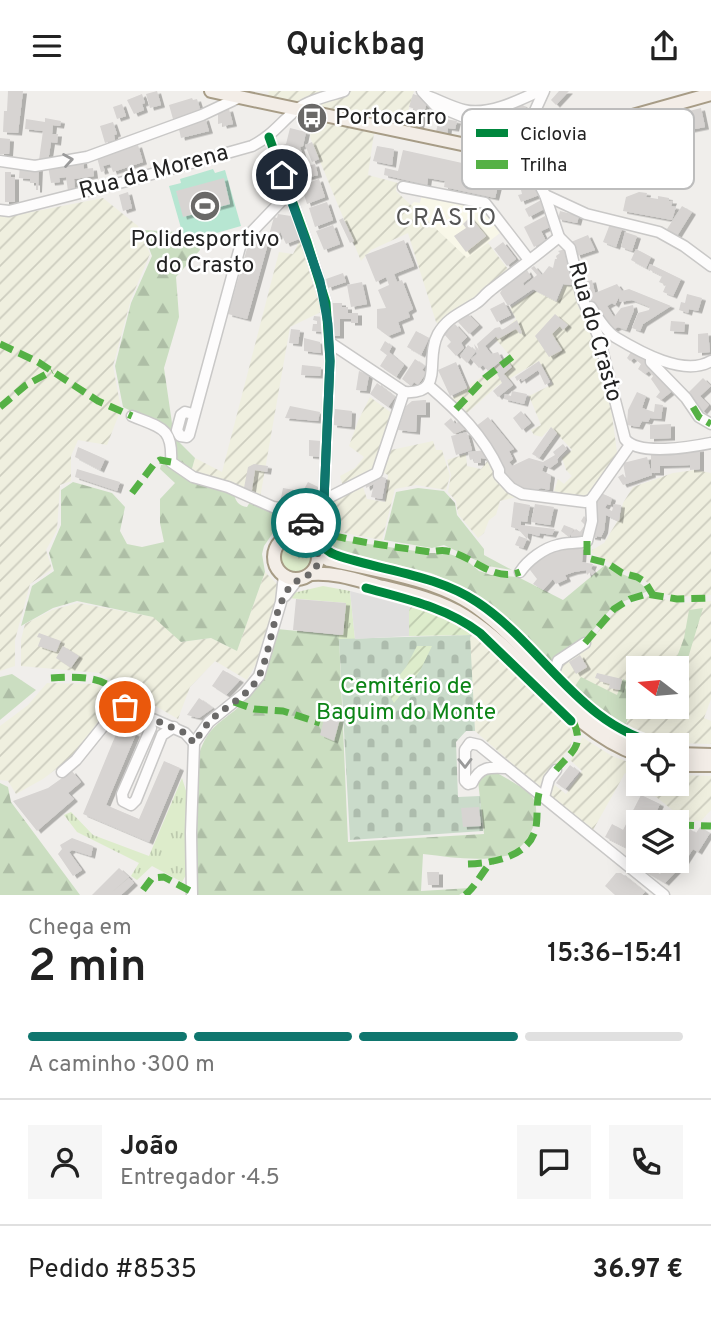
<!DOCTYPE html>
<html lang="pt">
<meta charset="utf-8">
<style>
body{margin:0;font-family:Overpass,sans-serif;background:#f6f6f6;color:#222;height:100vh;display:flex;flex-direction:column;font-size:26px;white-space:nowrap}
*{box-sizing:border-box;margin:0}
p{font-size:23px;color:#767676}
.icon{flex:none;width:38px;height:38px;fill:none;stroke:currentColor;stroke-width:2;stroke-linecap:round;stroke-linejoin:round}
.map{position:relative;height:804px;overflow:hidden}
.side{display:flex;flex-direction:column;background:#fff;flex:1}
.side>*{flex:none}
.needle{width:46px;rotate:286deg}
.buttons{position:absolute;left:626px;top:565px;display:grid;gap:14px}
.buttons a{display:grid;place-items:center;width:63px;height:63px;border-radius:0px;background:#fff;box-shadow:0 4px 18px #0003;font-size:35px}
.pin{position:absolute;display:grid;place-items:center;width:60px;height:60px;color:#fff;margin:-30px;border:4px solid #fff;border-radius:50%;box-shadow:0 2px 7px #0007}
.courier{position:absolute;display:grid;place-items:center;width:70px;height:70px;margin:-35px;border:5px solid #0f766e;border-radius:50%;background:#fff;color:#222;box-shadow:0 2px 9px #0007}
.summary em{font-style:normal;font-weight:600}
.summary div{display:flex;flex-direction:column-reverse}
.summary{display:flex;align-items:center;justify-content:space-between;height:119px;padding:0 28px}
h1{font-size:46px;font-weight:600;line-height:52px}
.bar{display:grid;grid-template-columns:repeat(4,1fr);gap:10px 7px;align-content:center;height:84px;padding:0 28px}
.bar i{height:9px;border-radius:5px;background:#e0e0e0}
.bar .on{background:#0f766e}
.bar p{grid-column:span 4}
.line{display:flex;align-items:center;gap:18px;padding:0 28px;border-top:2px solid #e0e0e0}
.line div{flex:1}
.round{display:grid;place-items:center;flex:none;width:74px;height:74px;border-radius:0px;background:#f6f6f6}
header{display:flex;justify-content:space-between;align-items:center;height:91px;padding:0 28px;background:#fff;font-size:32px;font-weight:600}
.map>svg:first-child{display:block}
.education{fill:#f8f7e8}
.farmland{fill:url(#farmland-furrows);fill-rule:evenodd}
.grass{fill:url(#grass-tufts)}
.forest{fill:url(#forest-firs)}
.cemetery{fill:url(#cemetery-stones)}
.garden{fill:url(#garden-furrows)}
.pitch{fill:#b7e6d2}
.parking{fill:#e0dfde}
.building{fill:#d7d4d2;filter:url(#shadow)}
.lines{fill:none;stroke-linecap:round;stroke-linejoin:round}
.minor-casing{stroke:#c9c8c7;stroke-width:13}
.major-casing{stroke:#a79c86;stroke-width:16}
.minor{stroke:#fdfcfc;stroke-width:10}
.major{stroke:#f3ede7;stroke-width:12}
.quiet{stroke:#55b145;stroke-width:7;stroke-dasharray:14 7;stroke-linecap:butt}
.cycleway-casing{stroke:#fff;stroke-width:13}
.cycleway{stroke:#00873e;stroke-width:9}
.oneway{stroke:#9a9a9a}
.done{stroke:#6a6968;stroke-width:7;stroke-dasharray:0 12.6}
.route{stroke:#0f766e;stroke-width:9}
.labels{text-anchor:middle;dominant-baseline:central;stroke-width:5;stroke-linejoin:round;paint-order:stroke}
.poi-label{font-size:23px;fill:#222;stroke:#fff;text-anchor:start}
.street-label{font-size:23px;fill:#222;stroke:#fff}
.park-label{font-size:23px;fill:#0c8416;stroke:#fff}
.neighbourhood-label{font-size:24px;letter-spacing:2px;fill:#555;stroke:#fff}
.key{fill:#fff;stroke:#bdbdbd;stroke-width:2}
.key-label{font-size:19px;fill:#222}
</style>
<header><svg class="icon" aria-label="menu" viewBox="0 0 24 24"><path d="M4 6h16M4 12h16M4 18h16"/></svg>Quickbag<svg class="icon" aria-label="share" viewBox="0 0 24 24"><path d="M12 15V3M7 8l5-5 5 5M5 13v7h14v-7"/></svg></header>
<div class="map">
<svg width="711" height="804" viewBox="0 0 711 804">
<defs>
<pattern id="farmland-furrows" width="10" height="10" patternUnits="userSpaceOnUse" patternTransform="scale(1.75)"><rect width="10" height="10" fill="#efefdf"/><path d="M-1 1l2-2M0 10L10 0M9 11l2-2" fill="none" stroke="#cdcdbf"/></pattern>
<pattern id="grass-tufts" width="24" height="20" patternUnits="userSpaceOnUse" patternTransform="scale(1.75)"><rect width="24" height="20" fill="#ddeccb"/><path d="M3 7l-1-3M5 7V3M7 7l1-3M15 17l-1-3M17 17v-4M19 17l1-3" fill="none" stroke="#bdcaae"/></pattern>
<pattern id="forest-firs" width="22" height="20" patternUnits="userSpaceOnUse" patternTransform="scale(1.75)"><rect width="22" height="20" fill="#cbdec1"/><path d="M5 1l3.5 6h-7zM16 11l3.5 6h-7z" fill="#aebea6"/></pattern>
<pattern id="cemetery-stones" width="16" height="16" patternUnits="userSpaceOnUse" patternTransform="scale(1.75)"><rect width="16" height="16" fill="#cadbca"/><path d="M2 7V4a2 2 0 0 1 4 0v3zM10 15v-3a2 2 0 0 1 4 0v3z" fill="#adbcad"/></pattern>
<pattern id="garden-furrows" width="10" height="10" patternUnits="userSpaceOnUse" patternTransform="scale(1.75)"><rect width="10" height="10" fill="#ddeccb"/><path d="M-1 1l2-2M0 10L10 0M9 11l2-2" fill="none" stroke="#bdcaae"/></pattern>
<filter id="shadow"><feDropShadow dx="4" dy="2.5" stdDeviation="0" flood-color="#0004"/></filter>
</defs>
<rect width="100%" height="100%" fill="#f0eeeb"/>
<!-- education -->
<path class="education" d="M422,102L476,114L485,121L500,142L467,168L411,114L414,111L420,112Z"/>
<!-- farmland -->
<g class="farmland">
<path d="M269,0H414L404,34L268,4Z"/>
<path d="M313,30L374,42L368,84L398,92L396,100L467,167L488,152L508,178V181L441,236L436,231L408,142L371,159L361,170L310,46Z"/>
<path d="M103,107L138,135L150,163L131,208L113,275L121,318L107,354L78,349L71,365V390L60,394L57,439L46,459L52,478L30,493L15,549V575L0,580V125L21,123Z"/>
<path d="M302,150L319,196L323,220L290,236L260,407L231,393L191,381L195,367L222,381L279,161L293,163L299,151Z"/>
<path d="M564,194L573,195L575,200L577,212L593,248L611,317L617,361L616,369L593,402L586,406L567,405L554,400L558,388L564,393L572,385L566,379L562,367L572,359L551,336L542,346L534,344L531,339L541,334L529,305L553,293L539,270L497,295L467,322L451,308L510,265L495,247L516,228L510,217L535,200L557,211Z"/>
<path d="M370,306L393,323L374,381L343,396L340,385L355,377L364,366L349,355L358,330Z"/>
<path d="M433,350L436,359H442L450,385L446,399L416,394L395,398L382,449L317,437L312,429L321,417L362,393L367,408L385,411L388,384L382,381L391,359Z"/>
<path d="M466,363L467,375L481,378L490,367L521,405L500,410L496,424L489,429L484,442L478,447L458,423L456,410L448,401L451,384L447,369Z"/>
<path d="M695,379L711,382V504L677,506L653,500L649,493L638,484L618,477L592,462V459L604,452L620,426L623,412L633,396L673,382Z"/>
<path d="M265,481L280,496L256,573L247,589L215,570L190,596L178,628L99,582L21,575V549L25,533L52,519L78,512L154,526L181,551L211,547L237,560Z"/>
<path d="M648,505L681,512L711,510V608L704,627L711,630V653L676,652L635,641L602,621L558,578L560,574L586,555L615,520ZM639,578H677V616H639Z"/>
<path d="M469,540L516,582L574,642L570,657L546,685L542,699L475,640Z"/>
<path d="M47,592L101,593V604L111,611L77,662L43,688L16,703L8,690L0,689V635L28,614Z"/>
<path d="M582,646L612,665L639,675V692L625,682L593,739L548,704L551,691L566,703L582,680L570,669L577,660Z"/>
<path d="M677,684L711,685V719L701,730H686L640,693H677Z"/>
</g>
<!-- grass -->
<g class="grass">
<circle cx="296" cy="466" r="17"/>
<path d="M323,495L350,500L355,548H339V544L343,543L346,512L288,507L293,502Z"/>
<path d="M182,687L186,700V784L182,791L152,775L137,789L131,785L139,772L77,741L64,724L71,721L93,744L149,765Z"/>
</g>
<!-- forest -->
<g class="forest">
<path d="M142,139L177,141L182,154L198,149L200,159L176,186L179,226L164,277L174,346L195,367L191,381L177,372L165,337L123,316L115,275L131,212L152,165Z"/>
<path d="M164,373L182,384L214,393L234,402C235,410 239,415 247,416L250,411L297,425L295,432L275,439L264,455L262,463L265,481L237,560L211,547L181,551L153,526L77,510L53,517L21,535L32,495L54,480L49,462L61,434V399L73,391L112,402L125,416L120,440L127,453L142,456L164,451L160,432V408L175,392L160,378L161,374Z"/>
<path d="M418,397L444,400L455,412L457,424L484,458V464L512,479L488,475L444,454L432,457L384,449L396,401Z"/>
<path d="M321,446L429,462H446L465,468L479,480L491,484L518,486L563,509L605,474C619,484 638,486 648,500L613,515L583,551L552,574L489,512L470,499L431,482L336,459Z"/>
<path d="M703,517L677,604V578L673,577L684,547L689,519Z"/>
<path d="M277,538L339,544L348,751L484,743L478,690L485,682L493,680C504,686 520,694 530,703C547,721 526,761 505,765C478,771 450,766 423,763L421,800L470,797L459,804H197L196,676C206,626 228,634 253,600C266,583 271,558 277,538Z"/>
<path d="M12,583L36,599L0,629V586Z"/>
<path d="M581,586L617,604L623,588L639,595L626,633L622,634L597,617L575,595Z"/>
<path d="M0,692L8,696L11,711L80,804H0Z"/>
</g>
<!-- cemetery -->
<path class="cemetery" d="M470,544L475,640H466L456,651L458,706L480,705L483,740L350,749L339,548Z"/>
<!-- garden -->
<g class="garden">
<path d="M411,516L439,525L469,540L470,544L409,545V519Z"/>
<path d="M417,555H432L420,580L394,612L387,600L406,576Z"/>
</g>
<!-- pitch -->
<path class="pitch" d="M213,78L215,82L225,79L241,135L185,151L169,95L181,92L180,88Z"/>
<!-- parking -->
<path class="parking" d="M350,500L411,516L409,519V545L355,548Z"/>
<!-- building -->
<g class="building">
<path d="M8,0H23L18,42L3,41L4,20H7Z"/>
<path d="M157,0L161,14L150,17L146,3Z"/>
<path d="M559,0H569L556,14L551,9Z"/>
<path d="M142,3L145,12L142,13L144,19L134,23L127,9Z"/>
<path d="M413,3L428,8L419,38L403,34L407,23L413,24L415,18L409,16Z"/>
<path d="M192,7L193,9L197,8L201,21L173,28L169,14Z"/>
<path d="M122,13L126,25L117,28L113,16Z"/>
<path d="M521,13L526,16L519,28L514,25L505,41L476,25Z"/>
<path d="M701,17L705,36L685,40L681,22Z"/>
<path d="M229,18L233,33L223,35L222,32L218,33V21Z"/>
<path d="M45,27L61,30L60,35L53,34L52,43H58L57,52L51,51L48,71L39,69L43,40L25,38L26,28L45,31Z"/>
<path d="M205,27L209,40L181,47L178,34Z"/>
<path d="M439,27L457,30L455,38L448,37L447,44L436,41Z"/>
<path d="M113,31L117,43L114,44L115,49L105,52L100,35Z"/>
<path d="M290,37L306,41L303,55L300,56L304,69L288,73L283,54L286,53Z"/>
<path d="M0,47L10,48L9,63H0Z"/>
<path d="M312,51L319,68L312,71L305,54Z"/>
<path d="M138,54L143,71L113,81L110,73L103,75L105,80L101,81L96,63L106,60L107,64Z"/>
<path d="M377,55L394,58L392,74L373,70Z"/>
<path d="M403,59L494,79L491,93L498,95L495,107L444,96L445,90L428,87L427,94L384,84L385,77L398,80Z"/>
<path d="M83,70L84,78L93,77L94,85L74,88L75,99L68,100L66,86L59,87L60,91L51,92L48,75Z"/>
<path d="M315,73L318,84L298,89L295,78Z"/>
<path d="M20,74L39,75L38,99H36V92H30V88L19,87Z"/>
<path d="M5,81H11V86H15V111H5Z"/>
<path d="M224,87L230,113L183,126L176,100Z"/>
<path d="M319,88L325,106L307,113L301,94Z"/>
<path d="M535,94L539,104L521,111L518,104L522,103L521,99Z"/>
<path d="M128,101L132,117L123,120L119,104Z"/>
<path d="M639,101L647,102L646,106L658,108V105L669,107V110H673L671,115L676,116L672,129L623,120L626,106Z"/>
<path d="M541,109L546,117L529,126L525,118Z"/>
<path d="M327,111L333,129L315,136L309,117Z"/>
<path d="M682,115L692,121L677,145L667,138Z"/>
<path d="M560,120L579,125L577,132L558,128Z"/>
<path d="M278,123L291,125L299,148L286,153L280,140L278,146L269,144L274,126L277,127Z"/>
<path d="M545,125L550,136L541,140L546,150L534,156L524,136Z"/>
<path d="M470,126L486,145L466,161L454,145L466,137L463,133Z"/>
<path d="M343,127L354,150L350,152L339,129Z"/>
<path d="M610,133L622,138L616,156L603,151Z"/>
<path d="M333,134L340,153L324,159L316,140Z"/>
<path d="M625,141L637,145L632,160L621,156Z"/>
<path d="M588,144L595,159L577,165L571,151Z"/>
<path d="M257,146L269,149L247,228L228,223L248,154L253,155Z"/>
<path d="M404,149L414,175L394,183L397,191L402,189L413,218L408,221L410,226L398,231L401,240L388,245L377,237V218L386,217L378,199L389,194L386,186L376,191L365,164Z"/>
<path d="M503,151L516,168L507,175L494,158Z"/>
<path d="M566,158L569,164L565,165L572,179L573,194L563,193L556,210L533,198L508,215L500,202L503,197L527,179L531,186L523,192L524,195L537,184L531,177L534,175L542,184L549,175L553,177L555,168H557L556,165L560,162L558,160Z"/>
<path d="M636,158L651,166L646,177L631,169Z"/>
<path d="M650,173L681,188L673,205L663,201L666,194L659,191L662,185L648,178Z"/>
<path d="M343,182L346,191L328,197L326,188Z"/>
<path d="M592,189L595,202L617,193L622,200L629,198L671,215L643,233L640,240L632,237L638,222L649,219L650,216L632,209L620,211L619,206L615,214L612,212L607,215L614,226L621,217L633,214L634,219L626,239L618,236L611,240L586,202L584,191Z"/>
<path d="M362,191L367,213L351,216L347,194Z"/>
<path d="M687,203L702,207L698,220L689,218L688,222L679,219L681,211L685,212Z"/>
<path d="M504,211L511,224L497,231L490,218Z"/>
<path d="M331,212H342V216H348V222H358V232H351V228H340V245H331Z"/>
<path d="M467,222L479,234L469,243L458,231Z"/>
<path d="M555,223L568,234L563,239L560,235L552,243L562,259L549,266L535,245Z"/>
<path d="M314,225L324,226V241L312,240L313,233H317V230L313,229Z"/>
<path d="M517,229L522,242L520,243L516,238L498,248L496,245L485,255L491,263L498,261L502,269L488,280L483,274L479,277L471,268L477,263L474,253L479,259L477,253L495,237L500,236L502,239Z"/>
<path d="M671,230L685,231L684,241L670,240Z"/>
<path d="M455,233L467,246L461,252L464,257L456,265L447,255L451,251L444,243Z"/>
<path d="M291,238L300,239L298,253L289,252Z"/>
<path d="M416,240L429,247L421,264L407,256Z"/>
<path d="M708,242L710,261L698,262V243Z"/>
<path d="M304,247L320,251L321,262L304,260Z"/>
<path d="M385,250L392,255L389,261L404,274L396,286L380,275L387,264L380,259Z"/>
<path d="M468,254L476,260L467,272L460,265Z"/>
<path d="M633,258L653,273L665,286L662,290L671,301L661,309L656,306L660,301L651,288L653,285L649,280L645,283L638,278L641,273L634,267L630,270L627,267Z"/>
<path d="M415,268L425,275L422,279L426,282L418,294L414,291L411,295L402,288Z"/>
<path d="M506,269L512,276L504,283L513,294L498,306L493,300L502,292L495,279Z"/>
<path d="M539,270L550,291L545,294L538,279L522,290L521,287L517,290L515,286Z"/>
<path d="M456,271L467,297L450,305L438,279Z"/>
<path d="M302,274L321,276L320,285L301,284Z"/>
<path d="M359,280L369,284L366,300L356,299Z"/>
<path d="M703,287L711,295L700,305L709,314L703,321L686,304Z"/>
<path d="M377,292L395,306L388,316L370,303Z"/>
<path d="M512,300L527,303L524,313L504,308L505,303L511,305Z"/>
<path d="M637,301L646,305L642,317L654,321L655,313L663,314L661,328L650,327L648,331L642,330L639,336L627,334L628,319Z"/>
<path d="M424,309H426V324H417L416,341L398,339L406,315L412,310Z"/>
<path d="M290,315L320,321L318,330L285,327Z"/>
<path d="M335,318L352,320L351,336L333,334Z"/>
<path d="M521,320L531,332L522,339L513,327Z"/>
<path d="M488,326L514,358L509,360L513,368L509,371L512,375L529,367L543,371L555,364L553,361L563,353L567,358L557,368L558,371L550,377L544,374L542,380L551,384L549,399L541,397L535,400L524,399L514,394L502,385L504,380L502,375L475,336Z"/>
<path d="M451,327L455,333L461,329L468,337L454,343L444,333Z"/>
<path d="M671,333V347L650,348V334Z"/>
<path d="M551,336L557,342L539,367L532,363Z"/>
<path d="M467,341L472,359L456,364L451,345Z"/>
<path d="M309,349L321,350V366L309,365Z"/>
<path d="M78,356L105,368L100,379L75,366Z"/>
<path d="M700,358V378L690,379V374L660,375V382H651V361Z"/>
<path d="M486,359L488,368L481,367V372H474V368L470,369L468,361Z"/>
<path d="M647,366L652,384L623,394L618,386L623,383L626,388L623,372Z"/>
<path d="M254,373L268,375L267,381L255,379L251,405L243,402L248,376Z"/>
<path d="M77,378L120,391L117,400L75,386Z"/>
<path d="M379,385L386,387L382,408L371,406L374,393L366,397L365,391Z"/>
<path d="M308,391L320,397L312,411L304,406L306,402L303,400Z"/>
<path d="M283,397L300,400L297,415L280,412Z"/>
<path d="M601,402L612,407L610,414L607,413L605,417L612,420L614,413L621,414L619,430L606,424L604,440L601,446L597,445V447L591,446L596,410Z"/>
<path d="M514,411L530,414L527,431L521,430V434L555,438L552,444L540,442L539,445L528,442L527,448L523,457L515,454L519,445L527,448L518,438L511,436Z"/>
<path d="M535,413L554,416L550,434L531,431Z"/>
<path d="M584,425L590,431L587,441L580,449L571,451V443L569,446L561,440L564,434L574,438L571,443L576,438L580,441L585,434L581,430Z"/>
<path d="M565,456H583L582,471L593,473L591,478L595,481L592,484L590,481L587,484L586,479L574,481L565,484L567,488L556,493L553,488L543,499L533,493L537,488L527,475L542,464Z"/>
<path d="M296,508L346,512L343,544L293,539Z"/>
<path d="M39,542L61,550L56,561L38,555L41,547L37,546Z"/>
<path d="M63,555L79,565L71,577L56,567Z"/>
<path d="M580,564L587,576L576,583L569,571Z"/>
<path d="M223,579L240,589L226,604L212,595Z"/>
<path d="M597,582L622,588L620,599L609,597L610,593L599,590V588L595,587Z"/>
<path d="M199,607L213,617L199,627L187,624Z"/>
<path d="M325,624L340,628L334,650L320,644Z"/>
<path d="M119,636L136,643L106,714L139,728L164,670L180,677L149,751L83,723Z"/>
<path d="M570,674L579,681L565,698L556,692Z"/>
<path d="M72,680L81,691L68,702L74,708L37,740L13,710L48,697Z"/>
<path d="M641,704L660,713L651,732H639V751L633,760L605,746L612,733L623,739Z"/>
<path d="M479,716L481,735L463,736L461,717Z"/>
<path d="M700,736L710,742L698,761L693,758L684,772L665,792L644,780L646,776L660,783L671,770H677V761L690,738L696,742Z"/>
<path d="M72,747L93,755L91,765L72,759L69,761L82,779L73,785L58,763L62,758L60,754Z"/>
<path d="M119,777L129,786L112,801L129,787L134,792L121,804H92Z"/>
<path d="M427,781H439V794H428Z"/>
<path d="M616,782H621L645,801L642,804H615L605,795Z"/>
</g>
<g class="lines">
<!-- minor casing -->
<g class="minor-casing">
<g id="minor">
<path d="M422,0L435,14L496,39L511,59"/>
<path d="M427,5C439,9 451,16 464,19C487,25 518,10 539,0"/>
<path d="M269,46L307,151L326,212L330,270L324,409L308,426L299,443"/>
<path d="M531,54L529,33L544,0"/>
<path d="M521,57L545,104L559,146L570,157L582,207L599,247L625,348C638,365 691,356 711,352"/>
<path d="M0,70L35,75L87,66L202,24L238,7"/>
<path d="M403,96L485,112L529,169"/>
<path d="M545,104L586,123L659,141L684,155L711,175"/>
<path d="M0,119L9,120L127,90L252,55C273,44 279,33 296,19C309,9 328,5 344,0"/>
<path d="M591,216C597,226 605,239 615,246C640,261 684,286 711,270"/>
<path d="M329,251L404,301"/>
<path d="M651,266V271L686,307L699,326L711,333"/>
<path d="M429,295C458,320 483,344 499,379V384L511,397L522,403L585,411L591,409"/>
<path d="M193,323L185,321L181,324L177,339L180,345L187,346L189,344L240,156L245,148L289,102"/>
<path d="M132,325C161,337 173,336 171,371L193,386L228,396L273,416L301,421L308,426"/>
<path d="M324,409L377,382L404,301C446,304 424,268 438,243C447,227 461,222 475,213C481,210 485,203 491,199C514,181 537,164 559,146"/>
<path d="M591,409L630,354"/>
<path d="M520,481C528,469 544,457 558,454C567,451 577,453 587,450L592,430L591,409"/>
<path d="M285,505L298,488"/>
<path d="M552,587L558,570L585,552"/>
<path d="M147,625L151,637L122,703L123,710L131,714L136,709L162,644L174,636"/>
<path d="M194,652L209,631L245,602L259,585L281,511L284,484"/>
<path d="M507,677C490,676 480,675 472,692L468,693L465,690V659L470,652L479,654L664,804"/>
<path d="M62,681L76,669L117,618L125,616L185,642L194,652"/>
<path d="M544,706L549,688L556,679"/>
<path d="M677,736L680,734"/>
<path d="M634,778L642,770"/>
<path d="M192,804L191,742L194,652"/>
</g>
</g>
<!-- major casing -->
<g class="major-casing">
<g id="major">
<path d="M211,0L490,59H511L711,3"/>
<circle cx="296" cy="466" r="22"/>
<path d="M319,463L329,469C375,479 437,488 476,516C521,548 552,596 596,630C610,641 626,648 643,654"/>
<path d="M311,483C334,481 357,489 379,495C408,502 439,509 465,525C529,565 565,638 639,664"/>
<path d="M677,663L711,664"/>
<path d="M677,674H711"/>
</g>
</g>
<!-- minor -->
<use href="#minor" class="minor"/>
<!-- major -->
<use href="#major" class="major"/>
<!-- quiet -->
<g class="quiet">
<path d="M0,253L38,271L98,310L132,325"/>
<path d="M0,316L26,294L52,280"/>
<path d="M693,316L699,326L711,333"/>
<path d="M456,318L485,287L512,266"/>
<path d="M132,402L154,373L160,369L171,371"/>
<path d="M314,435C326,449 407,457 430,461C435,460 442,459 447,460C472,464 493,492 520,481"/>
<path d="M587,450V467L607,472L622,482L637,486L645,491L653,504"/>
<path d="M585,552L614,518L630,508L647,503L677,508L711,507"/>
<path d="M51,587C79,585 116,584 125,616"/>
<path d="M234,611L254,618L283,620L320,632"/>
<path d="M556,679C575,657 585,655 571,625"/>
<path d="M680,734L711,735"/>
<path d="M468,773C493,772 530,766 536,736C538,725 536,713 539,702"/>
<path d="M143,799L152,787L164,786L192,801"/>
<path d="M465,804C476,795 482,781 492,770"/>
</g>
<!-- cycleway casing -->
<g class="cycleway-casing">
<g id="cycleway">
<path d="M269,46L307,151L326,212L330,270L324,409L308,426L299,443"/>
<path d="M304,438C318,444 322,460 336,464C382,480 435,483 477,511C544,555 580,637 664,654"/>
<path d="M366,497C406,508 446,516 480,542L571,630"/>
</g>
</g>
<!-- cycleway -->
<use href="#cycleway" class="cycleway"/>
</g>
<!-- one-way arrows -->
<defs><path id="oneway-chevron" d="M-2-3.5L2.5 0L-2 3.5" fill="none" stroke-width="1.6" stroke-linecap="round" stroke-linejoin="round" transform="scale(1.75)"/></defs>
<g class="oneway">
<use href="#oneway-chevron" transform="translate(68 69) rotate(-9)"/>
<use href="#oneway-chevron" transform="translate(465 672) rotate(89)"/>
</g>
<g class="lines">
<!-- done -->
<path class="done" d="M125,616L185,642L194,652C199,645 204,636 210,630C225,615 251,604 260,583C272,555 272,522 289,497C297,486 312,487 317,474C324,454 299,448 306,432"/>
<!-- route -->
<path class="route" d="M282,84L320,190L328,233L330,270L324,409L306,432"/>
</g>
<!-- icons -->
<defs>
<g id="bus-disc" transform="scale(1.575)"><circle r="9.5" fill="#6a6968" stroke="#fff"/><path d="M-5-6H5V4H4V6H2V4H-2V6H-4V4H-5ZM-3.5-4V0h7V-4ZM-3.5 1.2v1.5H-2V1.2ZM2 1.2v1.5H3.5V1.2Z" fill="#fff"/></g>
<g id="stadium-disc" transform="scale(1.575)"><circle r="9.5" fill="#6a6968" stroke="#fff"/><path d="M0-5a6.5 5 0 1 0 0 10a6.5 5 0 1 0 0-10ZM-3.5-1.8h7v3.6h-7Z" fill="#fff"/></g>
</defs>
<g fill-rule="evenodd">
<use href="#bus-disc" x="312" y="27"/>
<use href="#stadium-disc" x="205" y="115"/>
</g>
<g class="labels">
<!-- poi labels -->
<g class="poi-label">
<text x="335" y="27">Portocarro</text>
<text x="205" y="149" text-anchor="middle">Polidesportivo<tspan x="205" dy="26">do Crasto</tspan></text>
</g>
<!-- street labels -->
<g class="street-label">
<text transform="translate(154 82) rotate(-15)">Rua da Morena</text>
<text transform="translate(594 241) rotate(74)">Rua do Crasto</text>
</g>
<!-- park labels -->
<g class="park-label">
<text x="406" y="596">Cemitério de<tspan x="406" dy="26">Baguim do Monte</tspan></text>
</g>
<!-- neighbourhood labels -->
<g class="neighbourhood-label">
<text x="447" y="128">CRASTO</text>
</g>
</g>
<!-- legend -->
<rect x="462" y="18" width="232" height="80" rx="10" class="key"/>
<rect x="476" y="38" width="32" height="8" fill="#00873e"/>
<rect x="476" y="69" width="32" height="9" fill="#55b145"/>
<g class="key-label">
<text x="520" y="49">Ciclovia</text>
<text x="520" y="80">Trilha</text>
</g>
</svg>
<div class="buttons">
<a><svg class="needle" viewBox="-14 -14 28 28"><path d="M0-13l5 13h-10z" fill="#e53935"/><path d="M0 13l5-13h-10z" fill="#767676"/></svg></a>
<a><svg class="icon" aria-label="locate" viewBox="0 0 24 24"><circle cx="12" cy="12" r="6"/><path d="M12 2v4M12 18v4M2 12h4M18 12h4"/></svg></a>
<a><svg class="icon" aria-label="layers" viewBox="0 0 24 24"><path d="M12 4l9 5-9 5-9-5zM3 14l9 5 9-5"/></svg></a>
</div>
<div class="pin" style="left:125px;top:616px;background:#ea580c"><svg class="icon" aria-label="bag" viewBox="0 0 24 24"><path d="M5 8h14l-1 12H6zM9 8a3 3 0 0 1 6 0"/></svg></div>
<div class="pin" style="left:282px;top:84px;background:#1f2937"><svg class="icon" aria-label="home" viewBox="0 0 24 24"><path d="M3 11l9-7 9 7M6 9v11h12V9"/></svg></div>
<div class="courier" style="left:306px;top:432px"><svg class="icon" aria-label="car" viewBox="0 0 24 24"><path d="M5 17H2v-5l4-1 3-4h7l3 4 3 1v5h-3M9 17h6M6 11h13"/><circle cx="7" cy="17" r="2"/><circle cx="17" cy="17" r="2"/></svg></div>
</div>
<section class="side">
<div class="summary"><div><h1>2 min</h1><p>Chega em</p></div><em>15:36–15:41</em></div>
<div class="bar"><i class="on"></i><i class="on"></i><i class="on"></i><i></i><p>A caminho · 300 m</p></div>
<div class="line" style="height:126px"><a class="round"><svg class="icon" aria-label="person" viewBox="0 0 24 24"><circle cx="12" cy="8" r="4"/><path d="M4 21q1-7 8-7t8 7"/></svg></a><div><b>João</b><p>Entregador · 4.5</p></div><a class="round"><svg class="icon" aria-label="chat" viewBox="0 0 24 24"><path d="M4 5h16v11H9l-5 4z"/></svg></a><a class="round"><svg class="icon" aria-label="phone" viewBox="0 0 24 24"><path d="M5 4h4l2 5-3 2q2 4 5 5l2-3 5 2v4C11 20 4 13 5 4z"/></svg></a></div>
<div class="line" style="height:91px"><div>Pedido #8535</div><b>36.97 €</b></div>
</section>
